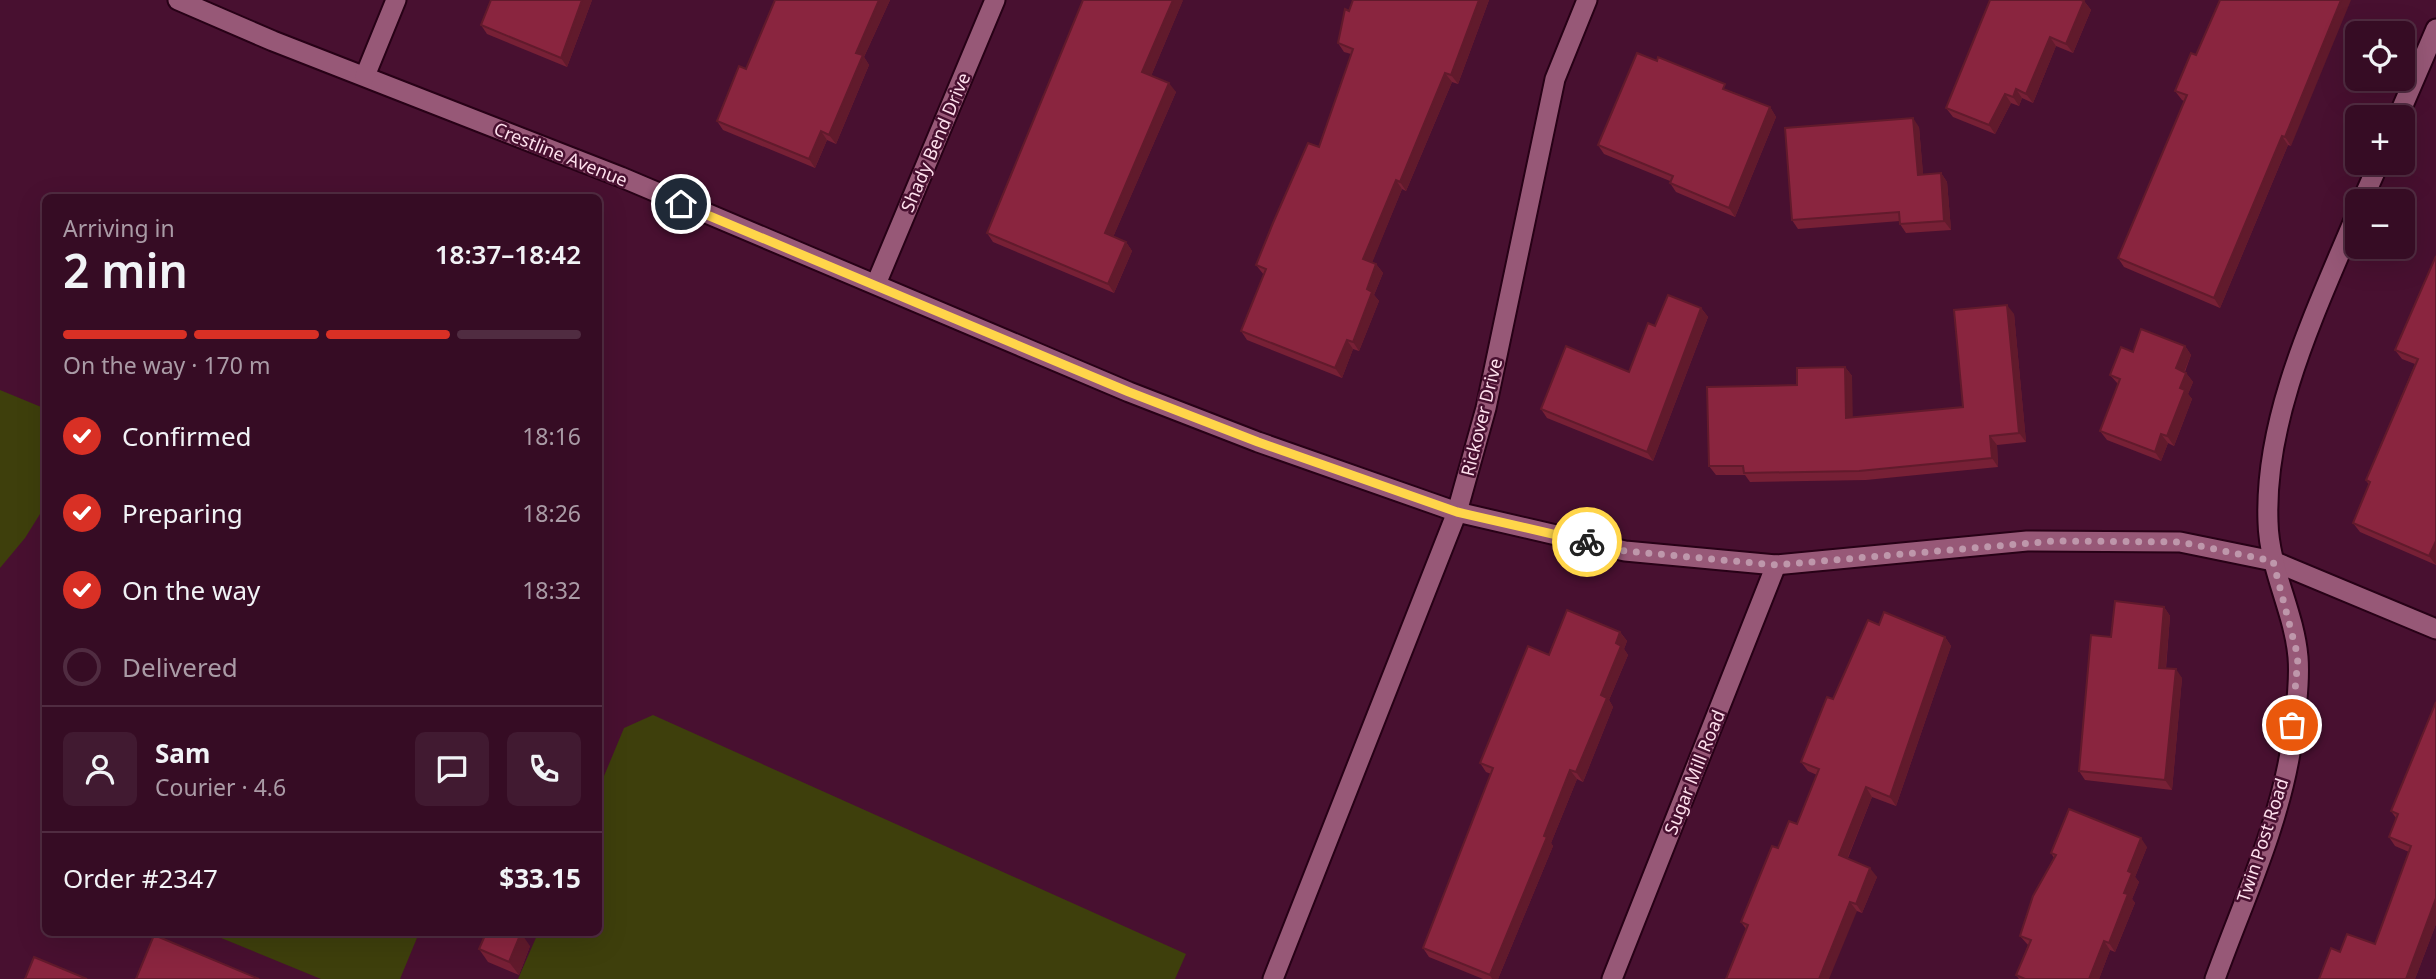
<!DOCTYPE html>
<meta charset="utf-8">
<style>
body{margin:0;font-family:"Noto Sans",sans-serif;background:#411a31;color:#f1f3f6;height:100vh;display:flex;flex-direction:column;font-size:26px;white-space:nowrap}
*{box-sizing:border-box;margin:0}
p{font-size:23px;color:#aa9ba6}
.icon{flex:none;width:38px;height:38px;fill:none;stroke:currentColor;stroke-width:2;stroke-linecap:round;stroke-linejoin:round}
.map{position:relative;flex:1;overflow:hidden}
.sheet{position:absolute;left:42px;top:194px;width:560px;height:742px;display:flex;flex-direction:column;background:#360c24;border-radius:10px;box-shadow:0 7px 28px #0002,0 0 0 2px #502c41}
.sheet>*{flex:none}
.tools{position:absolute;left:2345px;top:21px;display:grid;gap:14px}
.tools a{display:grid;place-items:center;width:70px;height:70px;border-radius:10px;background:#360c24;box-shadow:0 7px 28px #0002,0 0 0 2px #502c41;font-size:35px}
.pin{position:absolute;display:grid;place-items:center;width:60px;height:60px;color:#fff;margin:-30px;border:4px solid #fff;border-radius:50%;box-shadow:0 2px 7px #0007}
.courier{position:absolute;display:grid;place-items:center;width:70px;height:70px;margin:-35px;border:5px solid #ffd54a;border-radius:50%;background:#fff;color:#222;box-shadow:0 2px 9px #0007}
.summary em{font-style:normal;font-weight:600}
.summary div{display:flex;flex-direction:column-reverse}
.summary{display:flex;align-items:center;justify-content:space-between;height:119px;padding:0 21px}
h1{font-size:46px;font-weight:600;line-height:52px}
.bar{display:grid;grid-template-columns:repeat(4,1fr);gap:10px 7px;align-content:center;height:84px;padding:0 21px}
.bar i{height:9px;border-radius:5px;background:#502c41}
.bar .selected{background:#d93025}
.bar p{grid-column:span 4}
.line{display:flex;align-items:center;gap:18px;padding:0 21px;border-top:2px solid #502c41}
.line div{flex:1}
.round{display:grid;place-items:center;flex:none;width:74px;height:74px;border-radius:10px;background:#411a31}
ol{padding:0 21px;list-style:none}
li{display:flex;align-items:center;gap:21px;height:77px}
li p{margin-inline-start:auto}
li .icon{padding:7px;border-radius:50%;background:#d93025;color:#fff;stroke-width:4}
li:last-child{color:#aa9ba6}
li i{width:38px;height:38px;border:4px solid #502c41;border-radius:50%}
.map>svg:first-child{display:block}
.green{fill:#3e3f0c}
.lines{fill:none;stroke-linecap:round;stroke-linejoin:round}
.minor-casing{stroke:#270116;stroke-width:23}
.minor{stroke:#975877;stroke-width:19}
.wall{fill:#772036}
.shaded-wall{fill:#611a2c}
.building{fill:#8a253f;stroke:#611a2c;stroke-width:2}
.done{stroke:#be97ab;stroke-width:7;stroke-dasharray:0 12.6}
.route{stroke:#ffd54a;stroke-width:9}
.labels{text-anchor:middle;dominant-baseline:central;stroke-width:5;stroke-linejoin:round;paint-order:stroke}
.street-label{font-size:18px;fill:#fee0ed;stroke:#481030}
</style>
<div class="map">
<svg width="2436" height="979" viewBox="0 0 2436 979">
<rect width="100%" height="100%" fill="#481030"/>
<!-- green -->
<g class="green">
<path d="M0,390L46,409L45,506L25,538L0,568Z"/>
<path d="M653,715L1186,954L1175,979H518L538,933H598L599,788L624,728Z"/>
<path d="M209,933H419L400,979H321Z"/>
</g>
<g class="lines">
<!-- minor casing -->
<g class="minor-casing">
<g id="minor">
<path d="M178,0L273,41L621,177L1129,392L1258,442L1457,512L1625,551L1776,565L2027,541L2180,542L2273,561L2436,629"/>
<path d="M365,76L396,0"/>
<path d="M2398,117L2436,29"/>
<path d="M2362,201L2379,163"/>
<path d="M876,284L995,0"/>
<path d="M1273,979L1457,512L1486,408L1555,79L1587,0"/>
<path d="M1612,979L1776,565"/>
<path d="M2215,979C2242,904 2279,826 2291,747C2295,721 2300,682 2298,657C2294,611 2269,569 2268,522C2264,416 2317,309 2357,213"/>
</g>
</g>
<!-- minor -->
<use href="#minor" class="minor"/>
</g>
<!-- wall -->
<g class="wall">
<path d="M491,0H592L567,67L487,34L481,25Z"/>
<path d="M775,0H890L864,57L869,65L836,144L827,140L815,168L723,130L717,121L746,69Z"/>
<path d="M1183,0L1151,76L1176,92L1113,237L1126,242L1132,251L1114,293L993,242L987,233Z"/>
<path d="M1489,0L1458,84L1452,82L1406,191L1402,189L1372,262L1376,264L1383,273L1374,295L1379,301L1359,351L1353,349L1342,378L1247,340L1241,331L1264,275L1256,265L1319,147L1351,54L1344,52L1338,43L1349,11Z"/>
<path d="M2220,0L2291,146L2288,145L2220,308L2124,267L2118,258L2184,101L2182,100L2175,91L2196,55Z"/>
<path d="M2084,1L2091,10L2073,53L2056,46L2033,103L2022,98L2019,106L2011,103L1995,134L1953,117L1946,108Z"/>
<path d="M1730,91L1770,107L1776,117L1735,217L1676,192L1670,183V181L1604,154L1598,145Z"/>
<path d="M1919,127L1923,175L1941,173L1947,182L1951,230L1906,233L1900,224V221L1798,229L1792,220Z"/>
<path d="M2436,256V565L2360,532L2353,523L2369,485L2366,480L2415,364L2402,359L2395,350Z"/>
<path d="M1701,308L1708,317L1653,461L1547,418L1541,409L1629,372L1655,326Z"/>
<path d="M2014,314L2026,442L1997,445L1998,467L1866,480L1750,482L1745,475H1716L1709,466L1797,385L1845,367L1852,376V417L1963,407Z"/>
<path d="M2185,346L2191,355L2185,372L2186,373L2193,382L2188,394L2192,399L2174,446L2168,443L2161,461L2107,440L2100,431L2118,384L2110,375L2133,352Z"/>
<path d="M2164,607L2170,616L2166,669L2182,678L2172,790L2085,780L2079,771L2111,637Z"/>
<path d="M1879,625L1945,637L1951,646L1896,806L1872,797L1848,858L1877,877L1862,913L1857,911L1746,929L1741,922L1778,848L1797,824L1817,775L1808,771L1801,762L1833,699Z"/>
<path d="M1620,632L1627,641L1624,649L1628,655L1609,700L1613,707L1583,782L1577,779L1551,843L1553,846L1498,979H1483L1429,957L1423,948L1491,774L1486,772L1480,763L1549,655Z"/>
<path d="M2436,702V924L2415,979H2319L2340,952L2375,944L2409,852L2395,846L2389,837L2396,818L2391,811Z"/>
<path d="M2147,847L2135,877L2139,882L2132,899L2135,903L2115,952L2110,950L2099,979H2019L2016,975L2028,945L2020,936L2054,858L2051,853Z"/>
<path d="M530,946L519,975L488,962L479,949Z"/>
</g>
<!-- shaded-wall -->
<g class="shaded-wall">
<path d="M582,0H592L567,67L561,58Z"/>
<path d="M879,0H890L864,57L869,65L836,144L829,135L856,53Z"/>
<path d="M1173,0H1183L1149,81L1142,72Z"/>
<path d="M1479,0H1489L1458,84L1451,75Z"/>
<path d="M2341,0H2351L2291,146L2285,137Z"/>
<path d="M2084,1L2091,10L2073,53L2066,44Z"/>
<path d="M2050,37L2056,46L2033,103L2026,94Z"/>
<path d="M1445,73L1452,82L1406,191L1400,182Z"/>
<path d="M1169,83L1176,92L1111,242L1105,233Z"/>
<path d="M2016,89L2022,98L2019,106L2013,97Z"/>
<path d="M2005,94L2011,103L1995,134L1989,125Z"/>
<path d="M1770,107L1776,117L1735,217L1729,208Z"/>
<path d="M1913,118L1919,127L1924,184L1918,175Z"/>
<path d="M821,131L827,140L815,168L809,159Z"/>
<path d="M2282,136L2288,145L2220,308L2214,298Z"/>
<path d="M1941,173L1947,182L1951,230L1944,221Z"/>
<path d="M1396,180L1402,189L1370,268L1363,259Z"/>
<path d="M1126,242L1132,251L1114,293L1108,284Z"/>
<path d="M1376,264L1383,273L1374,295L1379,301L1359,351L1353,342L1367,289Z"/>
<path d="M2007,305L2014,314L2026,442L2019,433Z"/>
<path d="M1701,308L1708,317L1653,461L1647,452Z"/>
<path d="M1347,340L1353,349L1342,378L1335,368Z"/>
<path d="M2185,346L2191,355L2182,377L2176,368Z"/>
<path d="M1845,367L1852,376L1853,427L1846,418Z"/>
<path d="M2186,373L2193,382L2188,394L2192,399L2174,446L2167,436L2180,388Z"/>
<path d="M2161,434L2168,443L2161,461L2155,452Z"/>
<path d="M1990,436L1997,445L1998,467L1992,458Z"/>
<path d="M2436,541V565L2429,556Z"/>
<path d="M2164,607L2170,616L2165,677L2159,668Z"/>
<path d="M1620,632L1627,641L1624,649L1628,655L1609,700L1613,707L1583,782L1576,772L1616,643Z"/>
<path d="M1945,637L1951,646L1896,806L1890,797Z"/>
<path d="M2176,669L2182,678L2172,790L2165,780Z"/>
<path d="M1570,770L1577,779L1551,843L1553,846L1498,979H1492L1490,975Z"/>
<path d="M1866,787L1872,797L1845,864L1839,855Z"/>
<path d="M2141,838L2147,847L2135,877L2139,882L2132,899L2135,903L2115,952L2109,943L2124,893L2128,871Z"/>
<path d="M1870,868L1877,877L1862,913L1856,904Z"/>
<path d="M2436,898V924L2415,979H2406Z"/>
<path d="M1850,902L1857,911L1829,979H1819Z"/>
<path d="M521,933L530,946L519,975L509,962Z"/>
<path d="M2104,941L2110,950L2099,979H2089Z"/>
</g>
<!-- building -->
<g class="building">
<path d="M491,0H582L561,58L481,25Z"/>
<path d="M775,0H879L856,53L863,55L829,135L821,131L809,159L717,121L739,66L746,69Z"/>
<path d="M1083,0H1173L1142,72L1169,83L1105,233L1126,242L1108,284L987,233Z"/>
<path d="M1353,0H1479L1451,75L1445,73L1400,182L1396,180L1363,259L1376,264L1367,289L1372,292L1353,342L1347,340L1335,368L1241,331L1266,269L1256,265L1273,223L1308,143L1319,147L1353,49L1338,43L1345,9L1349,11Z"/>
<path d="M1990,0H2081L2084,1L2066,44L2050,37L2026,94L2016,89L2013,97L2005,94L1989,125L1946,108Z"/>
<path d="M2220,0H2341L2285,137L2282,136L2214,298L2118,258L2187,95L2175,91L2191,53L2196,55Z"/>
<path d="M1637,53L1657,61L1658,57L1725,84L1723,89L1770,107L1729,208L1670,183L1673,176L1598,145Z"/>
<path d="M1913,118L1918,175L1941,173L1944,221L1900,224L1899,212L1792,220L1785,128Z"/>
<path d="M2436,256V541L2429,556L2353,523L2370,482L2366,480L2418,359L2395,350Z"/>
<path d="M1668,295L1701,308L1647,452L1541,409L1566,346L1629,372L1648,323L1655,326Z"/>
<path d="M2007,305L2019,433L1990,436L1992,458L1859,471L1744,473L1743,466H1709L1707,387L1797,385V368L1845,367L1846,418L1963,407L1954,310Z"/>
<path d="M2141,329L2185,346L2176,368L2186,373L2180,388L2185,390L2167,436L2161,434L2155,452L2100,431L2120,379L2110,375L2121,347L2133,352Z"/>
<path d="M2115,601L2164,607L2159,668L2176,669L2165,780L2079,771L2091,635L2111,637Z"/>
<path d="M1567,610L1620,632L1616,643L1621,646L1601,695L1607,698L1576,772L1570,770L1544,836L1547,837L1490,975L1423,948L1493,768L1480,763L1528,646L1549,655Z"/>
<path d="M1884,612L1945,637L1890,797L1866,787L1839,855L1870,868L1856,904L1850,902L1819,979H1726L1748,925L1741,922L1772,846L1778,848L1789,821L1797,824L1819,769L1801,762L1827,697L1833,699L1868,620L1879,625Z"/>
<path d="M2436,702V898L2406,979H2319L2331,948L2340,952L2347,934L2375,944L2411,846L2389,837L2398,814L2391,811Z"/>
<path d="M2069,809L2141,838L2128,871L2132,873L2124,893L2128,894L2109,943L2104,941L2089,979H2025L2016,975L2031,940L2020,936L2033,896L2056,855L2051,853Z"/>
<path d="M486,933H521L509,962L479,949Z"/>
<path d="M154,935L259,979H136Z"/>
<path d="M34,957L87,979H25Z"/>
</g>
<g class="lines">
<!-- done -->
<path class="done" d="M1587,542L1625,551L1776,565L2054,541L2180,542L2273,561L2298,657L2292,725"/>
<!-- route -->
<path class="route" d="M681,204L1129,392L1258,442L1457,512L1587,542"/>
</g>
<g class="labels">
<!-- street labels -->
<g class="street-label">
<text transform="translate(935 142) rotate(-67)">Shady Bend Drive</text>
<text transform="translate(561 154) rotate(22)">Crestline Avenue</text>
<text transform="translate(1481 417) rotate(-76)">Rickover Drive</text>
<text transform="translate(1694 772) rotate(-68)">Sugar Mill Road</text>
<text transform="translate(2262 840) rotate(-72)">Twin Post Road</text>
</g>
</g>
</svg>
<div class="tools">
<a><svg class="icon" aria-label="locate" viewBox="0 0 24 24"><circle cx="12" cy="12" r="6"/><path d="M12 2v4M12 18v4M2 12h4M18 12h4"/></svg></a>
<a>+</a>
<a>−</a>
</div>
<div class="pin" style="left:2292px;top:725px;background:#ea580c"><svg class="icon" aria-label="bag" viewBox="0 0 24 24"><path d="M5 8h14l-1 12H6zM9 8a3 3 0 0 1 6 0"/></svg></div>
<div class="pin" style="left:681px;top:204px;background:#1f2937"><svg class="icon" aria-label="home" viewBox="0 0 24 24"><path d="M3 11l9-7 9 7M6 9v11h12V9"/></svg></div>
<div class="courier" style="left:1587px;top:542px"><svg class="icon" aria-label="bike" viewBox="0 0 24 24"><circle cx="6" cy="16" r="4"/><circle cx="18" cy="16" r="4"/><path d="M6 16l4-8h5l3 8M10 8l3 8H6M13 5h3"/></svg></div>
<section class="sheet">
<div class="summary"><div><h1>2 min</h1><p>Arriving in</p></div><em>18:37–18:42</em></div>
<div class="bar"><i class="selected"></i><i class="selected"></i><i class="selected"></i><i></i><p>On the way · 170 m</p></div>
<ol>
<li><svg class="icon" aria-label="check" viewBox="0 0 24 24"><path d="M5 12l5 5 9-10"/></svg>Confirmed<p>18:16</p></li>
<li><svg class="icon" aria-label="check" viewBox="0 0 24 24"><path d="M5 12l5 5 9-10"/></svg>Preparing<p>18:26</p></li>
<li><svg class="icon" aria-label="check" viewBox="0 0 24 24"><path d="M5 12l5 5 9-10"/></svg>On the way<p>18:32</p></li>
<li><i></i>Delivered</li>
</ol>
<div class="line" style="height:126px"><a class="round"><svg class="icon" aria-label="person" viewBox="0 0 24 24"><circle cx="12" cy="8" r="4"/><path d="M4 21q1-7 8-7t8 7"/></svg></a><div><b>Sam</b><p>Courier · 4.6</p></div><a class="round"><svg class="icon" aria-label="chat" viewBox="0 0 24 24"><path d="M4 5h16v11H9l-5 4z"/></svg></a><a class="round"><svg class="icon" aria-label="phone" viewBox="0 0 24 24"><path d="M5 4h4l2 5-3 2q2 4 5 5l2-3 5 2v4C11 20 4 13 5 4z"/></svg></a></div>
<div class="line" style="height:91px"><div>Order #2347</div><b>$33.15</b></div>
</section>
</div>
